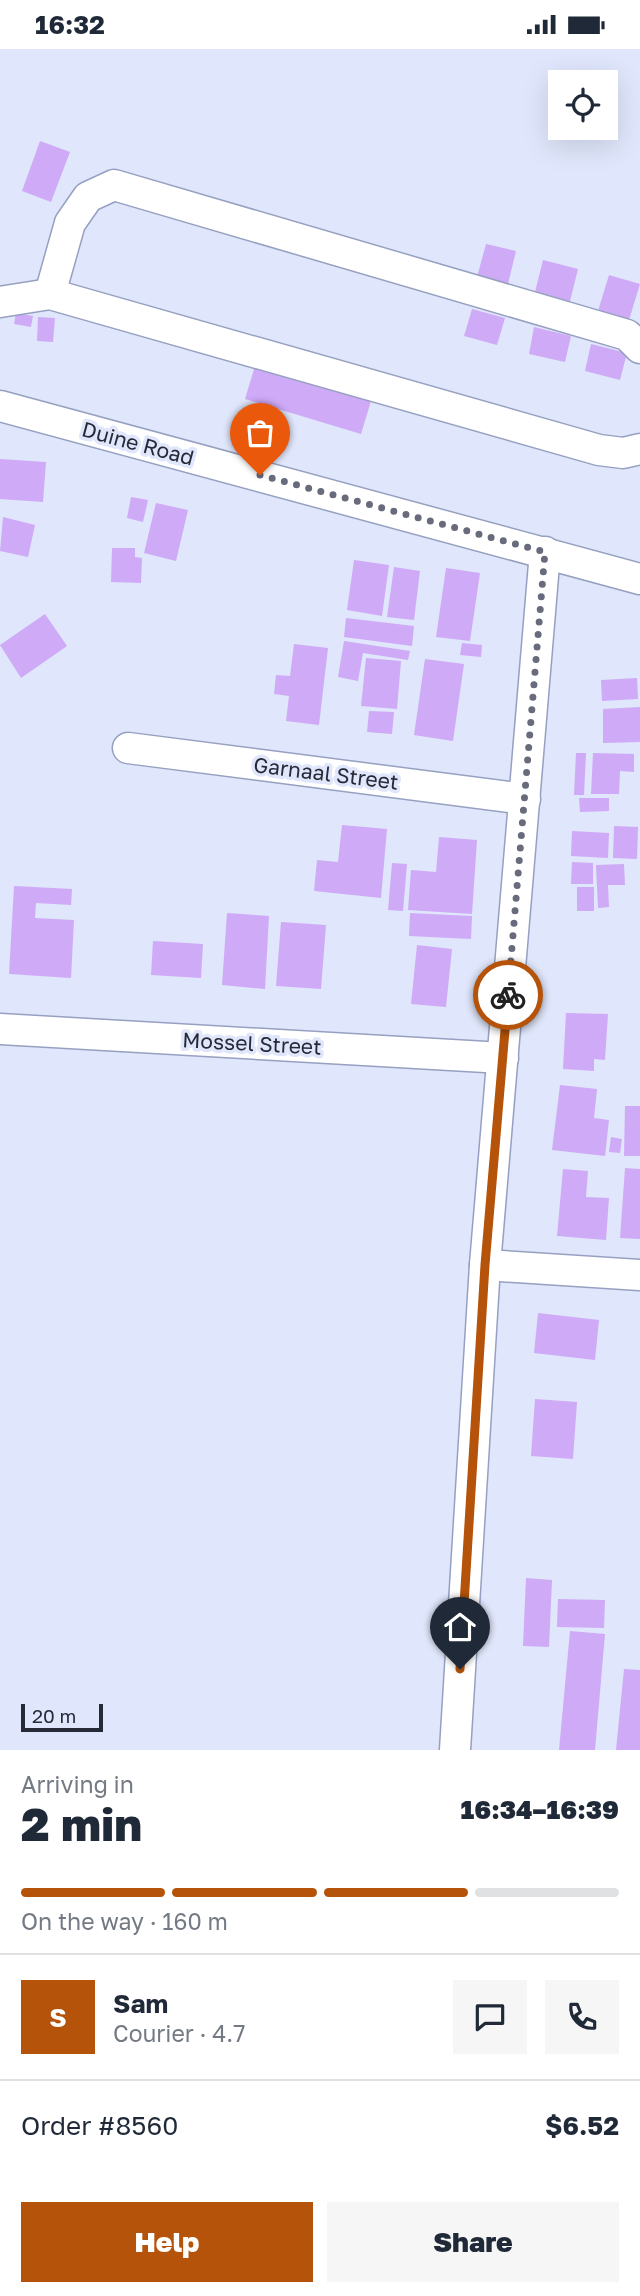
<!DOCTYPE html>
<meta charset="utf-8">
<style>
body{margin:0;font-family:"Golos Text",sans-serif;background:#f6f6f7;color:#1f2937;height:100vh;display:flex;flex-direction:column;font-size:26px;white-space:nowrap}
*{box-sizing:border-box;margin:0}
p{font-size:23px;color:#747a83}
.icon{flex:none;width:38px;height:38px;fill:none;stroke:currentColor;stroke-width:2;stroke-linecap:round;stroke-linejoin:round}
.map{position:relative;height:1701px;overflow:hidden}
.panel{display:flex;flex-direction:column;background:#fff;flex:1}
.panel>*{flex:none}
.fabs{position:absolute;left:548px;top:21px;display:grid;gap:14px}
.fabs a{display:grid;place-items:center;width:70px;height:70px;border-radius:0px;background:#fff;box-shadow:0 7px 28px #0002;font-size:35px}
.scale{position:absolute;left:21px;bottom:18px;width:82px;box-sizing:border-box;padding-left:7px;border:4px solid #262936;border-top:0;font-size:19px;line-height:24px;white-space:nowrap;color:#262936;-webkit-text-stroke:5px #e0e6fb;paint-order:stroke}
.pin{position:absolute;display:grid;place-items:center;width:60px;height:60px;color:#fff;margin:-72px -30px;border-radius:50% 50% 50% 0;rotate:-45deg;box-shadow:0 0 7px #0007}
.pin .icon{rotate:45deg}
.courier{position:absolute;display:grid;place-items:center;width:70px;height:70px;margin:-35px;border:5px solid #b45309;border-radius:50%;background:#fff;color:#222;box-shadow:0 2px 9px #0007}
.headline em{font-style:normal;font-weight:800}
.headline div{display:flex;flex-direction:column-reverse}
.headline{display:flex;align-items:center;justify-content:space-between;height:119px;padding:0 21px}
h1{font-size:46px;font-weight:800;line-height:52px}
.bar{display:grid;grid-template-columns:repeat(4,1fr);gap:10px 7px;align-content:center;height:84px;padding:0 21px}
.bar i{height:9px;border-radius:5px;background:#e0e1e3}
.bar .on{background:#b45309}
.bar p{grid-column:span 4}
.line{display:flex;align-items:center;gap:18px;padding:0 21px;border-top:2px solid #e0e1e3}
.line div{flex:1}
.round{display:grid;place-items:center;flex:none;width:74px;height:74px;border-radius:0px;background:#f6f6f7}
.button{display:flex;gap:14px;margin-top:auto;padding:14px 21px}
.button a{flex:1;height:80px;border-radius:0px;background:#b45309;color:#fff;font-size:28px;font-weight:800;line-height:80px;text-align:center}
.button a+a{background:#f6f6f7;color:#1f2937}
.status{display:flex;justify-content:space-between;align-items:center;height:49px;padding:0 35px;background:#fff;direction:ltr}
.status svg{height:19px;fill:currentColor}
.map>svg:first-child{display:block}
.building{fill:#cfaaf7}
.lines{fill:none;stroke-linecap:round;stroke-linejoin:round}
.street-casing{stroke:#96a0c0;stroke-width:33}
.street{stroke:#fff;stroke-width:30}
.done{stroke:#676b7b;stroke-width:7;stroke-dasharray:0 12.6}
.route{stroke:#b45309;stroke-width:9}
.labels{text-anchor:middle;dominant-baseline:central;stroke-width:7;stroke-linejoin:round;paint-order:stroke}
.street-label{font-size:21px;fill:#262936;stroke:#e0e6fb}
</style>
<div class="status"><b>16:32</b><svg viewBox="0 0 49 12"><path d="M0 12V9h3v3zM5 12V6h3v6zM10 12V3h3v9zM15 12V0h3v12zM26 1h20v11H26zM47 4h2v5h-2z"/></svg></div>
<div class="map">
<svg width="640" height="1701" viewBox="0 0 640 1701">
<rect width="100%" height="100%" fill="#e0e6fb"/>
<!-- building -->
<g class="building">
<path d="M40,92L70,103L51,153L22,142Z"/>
<path d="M486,195L516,202L508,235L477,228Z"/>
<path d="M543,211L578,220L569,256L534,247Z"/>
<path d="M609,226L640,235L629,271L598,262Z"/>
<path d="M472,260L505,269L497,296L464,287Z"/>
<path d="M16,264L33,267L31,278L14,275Z"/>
<path d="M38,268L55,269L53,293L37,292Z"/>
<path d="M534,278L571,287L565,313L529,305Z"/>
<path d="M591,295L627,304L620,331L585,322Z"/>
<path d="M255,317L371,352L361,385L245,350Z"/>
<path d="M0,410L46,413L43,453L0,450Z"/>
<path d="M131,448L148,451L143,473L127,469Z"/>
<path d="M156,454L188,461L176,512L144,504Z"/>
<path d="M3,468L35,476L28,508L0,502Z"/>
<path d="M112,499H135V508L142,509L141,534L111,533Z"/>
<path d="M354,511L389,516L382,567L347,561Z"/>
<path d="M394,518L420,522L414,571L387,568Z"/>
<path d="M446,519L480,524L470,592L436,588Z"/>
<path d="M45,565L67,597L21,629L0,596Z"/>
<path d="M346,569L414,577L412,597L344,588Z"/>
<path d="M344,592L410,602L408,611L363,604L358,632L338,628Z"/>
<path d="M462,594L482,596L481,608L460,606Z"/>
<path d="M294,595L328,599L319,676L286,672L289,647L274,645L276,626L290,627Z"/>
<path d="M366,609L401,612L397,660L361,657Z"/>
<path d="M425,610L464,615L453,692L414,686Z"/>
<path d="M637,629L638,650L602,652L601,631Z"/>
<path d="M640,658V693L603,694V660Z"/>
<path d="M369,662L394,663L392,685L367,683Z"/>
<path d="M576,704H586L584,746H574Z"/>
<path d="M593,704L634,705V723L620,722L619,745H591Z"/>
<path d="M579,749H609V762L580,763Z"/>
<path d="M342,776L387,780L381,849L314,842L317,811L338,813Z"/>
<path d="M614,777L638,778L637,810L613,809Z"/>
<path d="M572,782L609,784L608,809L571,807Z"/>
<path d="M439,788L477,791L472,865L408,861L411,821L436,823Z"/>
<path d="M572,813L593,814V835H571Z"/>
<path d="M392,814L407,815L403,862L388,861Z"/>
<path d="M624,815L625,836H608L609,858L598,859L596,816Z"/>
<path d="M14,837L72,840L71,856L36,854L35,869L74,871L71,929L9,925Z"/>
<rect x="577" y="838" width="17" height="24"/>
<path d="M227,864L269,867L265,940L222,936Z"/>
<path d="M410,864L472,867L471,890L409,887Z"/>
<path d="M281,873L326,876L321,940L276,937Z"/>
<path d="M153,892L203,895L201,929L151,926Z"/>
<path d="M417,896L452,900L446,958L411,955Z"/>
<path d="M566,964L608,965L605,1011L594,1010V1022L563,1020Z"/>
<path d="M560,1036L597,1040L594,1069L609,1071L605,1107L552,1101Z"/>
<path d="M625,1057H640V1107H624Z"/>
<path d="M611,1088L622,1090L620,1104L609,1103Z"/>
<path d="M625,1119L640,1120V1190L620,1189Z"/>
<path d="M563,1120L588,1122L586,1148L609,1149L606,1191L557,1187Z"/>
<path d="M538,1264L599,1271L595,1311L534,1304Z"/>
<path d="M535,1350L577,1353L573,1410L531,1407Z"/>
<path d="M526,1529L552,1531L549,1598L523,1597Z"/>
<path d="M558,1550L605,1551L604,1579L557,1578Z"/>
<path d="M570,1582L605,1585L595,1701H559Z"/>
<path d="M624,1620L640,1621V1701H616Z"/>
</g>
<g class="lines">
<!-- street casing -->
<g class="street-casing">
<g id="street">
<path d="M50,245L70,174L88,148L114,136L627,286L640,299"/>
<path d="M0,253L50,245L599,401L623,404L640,400"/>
<path d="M0,357L640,530"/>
<path d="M128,699L525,750"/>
<path d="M0,980L503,1009"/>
<path d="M485,1216L640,1226"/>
<path d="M455,1701L485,1216L545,503"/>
</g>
</g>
<!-- street -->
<use href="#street" class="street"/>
</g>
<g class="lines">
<!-- done -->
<path class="done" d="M260,426L545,503L508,946"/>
<!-- route -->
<path class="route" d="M460,1620L485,1216L508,946"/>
</g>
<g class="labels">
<!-- street labels -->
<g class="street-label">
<text transform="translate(138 394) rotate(15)">Duine Road</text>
<text transform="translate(326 724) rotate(7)">Garnaal Street</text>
<text transform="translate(252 994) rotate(3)">Mossel Street</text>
</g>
</g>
</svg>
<div class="fabs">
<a><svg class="icon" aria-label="locate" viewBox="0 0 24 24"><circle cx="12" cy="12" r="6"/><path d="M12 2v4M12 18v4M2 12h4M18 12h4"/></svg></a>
</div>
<div class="scale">20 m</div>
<div class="pin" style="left:260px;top:426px;background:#ea580c"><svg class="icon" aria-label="bag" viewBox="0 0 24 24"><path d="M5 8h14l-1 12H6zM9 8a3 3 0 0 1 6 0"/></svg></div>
<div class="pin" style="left:460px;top:1620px;background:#1f2937"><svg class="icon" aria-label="home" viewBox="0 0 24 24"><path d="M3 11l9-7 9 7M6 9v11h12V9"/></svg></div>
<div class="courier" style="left:508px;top:946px"><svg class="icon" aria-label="bike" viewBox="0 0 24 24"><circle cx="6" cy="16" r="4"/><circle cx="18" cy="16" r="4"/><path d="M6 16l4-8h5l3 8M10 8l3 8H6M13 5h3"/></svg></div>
</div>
<section class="panel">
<div class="headline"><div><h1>2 min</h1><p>Arriving in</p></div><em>16:34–16:39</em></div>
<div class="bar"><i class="on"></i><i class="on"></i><i class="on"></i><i></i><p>On the way · 160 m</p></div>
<div class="line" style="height:126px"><b class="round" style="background:#b45309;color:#fff">S</b><div><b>Sam</b><p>Courier · 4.7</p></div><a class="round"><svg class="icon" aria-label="chat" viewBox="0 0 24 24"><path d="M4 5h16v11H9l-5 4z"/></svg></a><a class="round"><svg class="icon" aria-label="phone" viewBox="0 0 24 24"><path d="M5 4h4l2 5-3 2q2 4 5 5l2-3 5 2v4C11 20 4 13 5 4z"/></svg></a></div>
<div class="line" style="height:91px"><div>Order #8560</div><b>$6.52</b></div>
<div class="button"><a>Help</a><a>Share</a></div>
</section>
